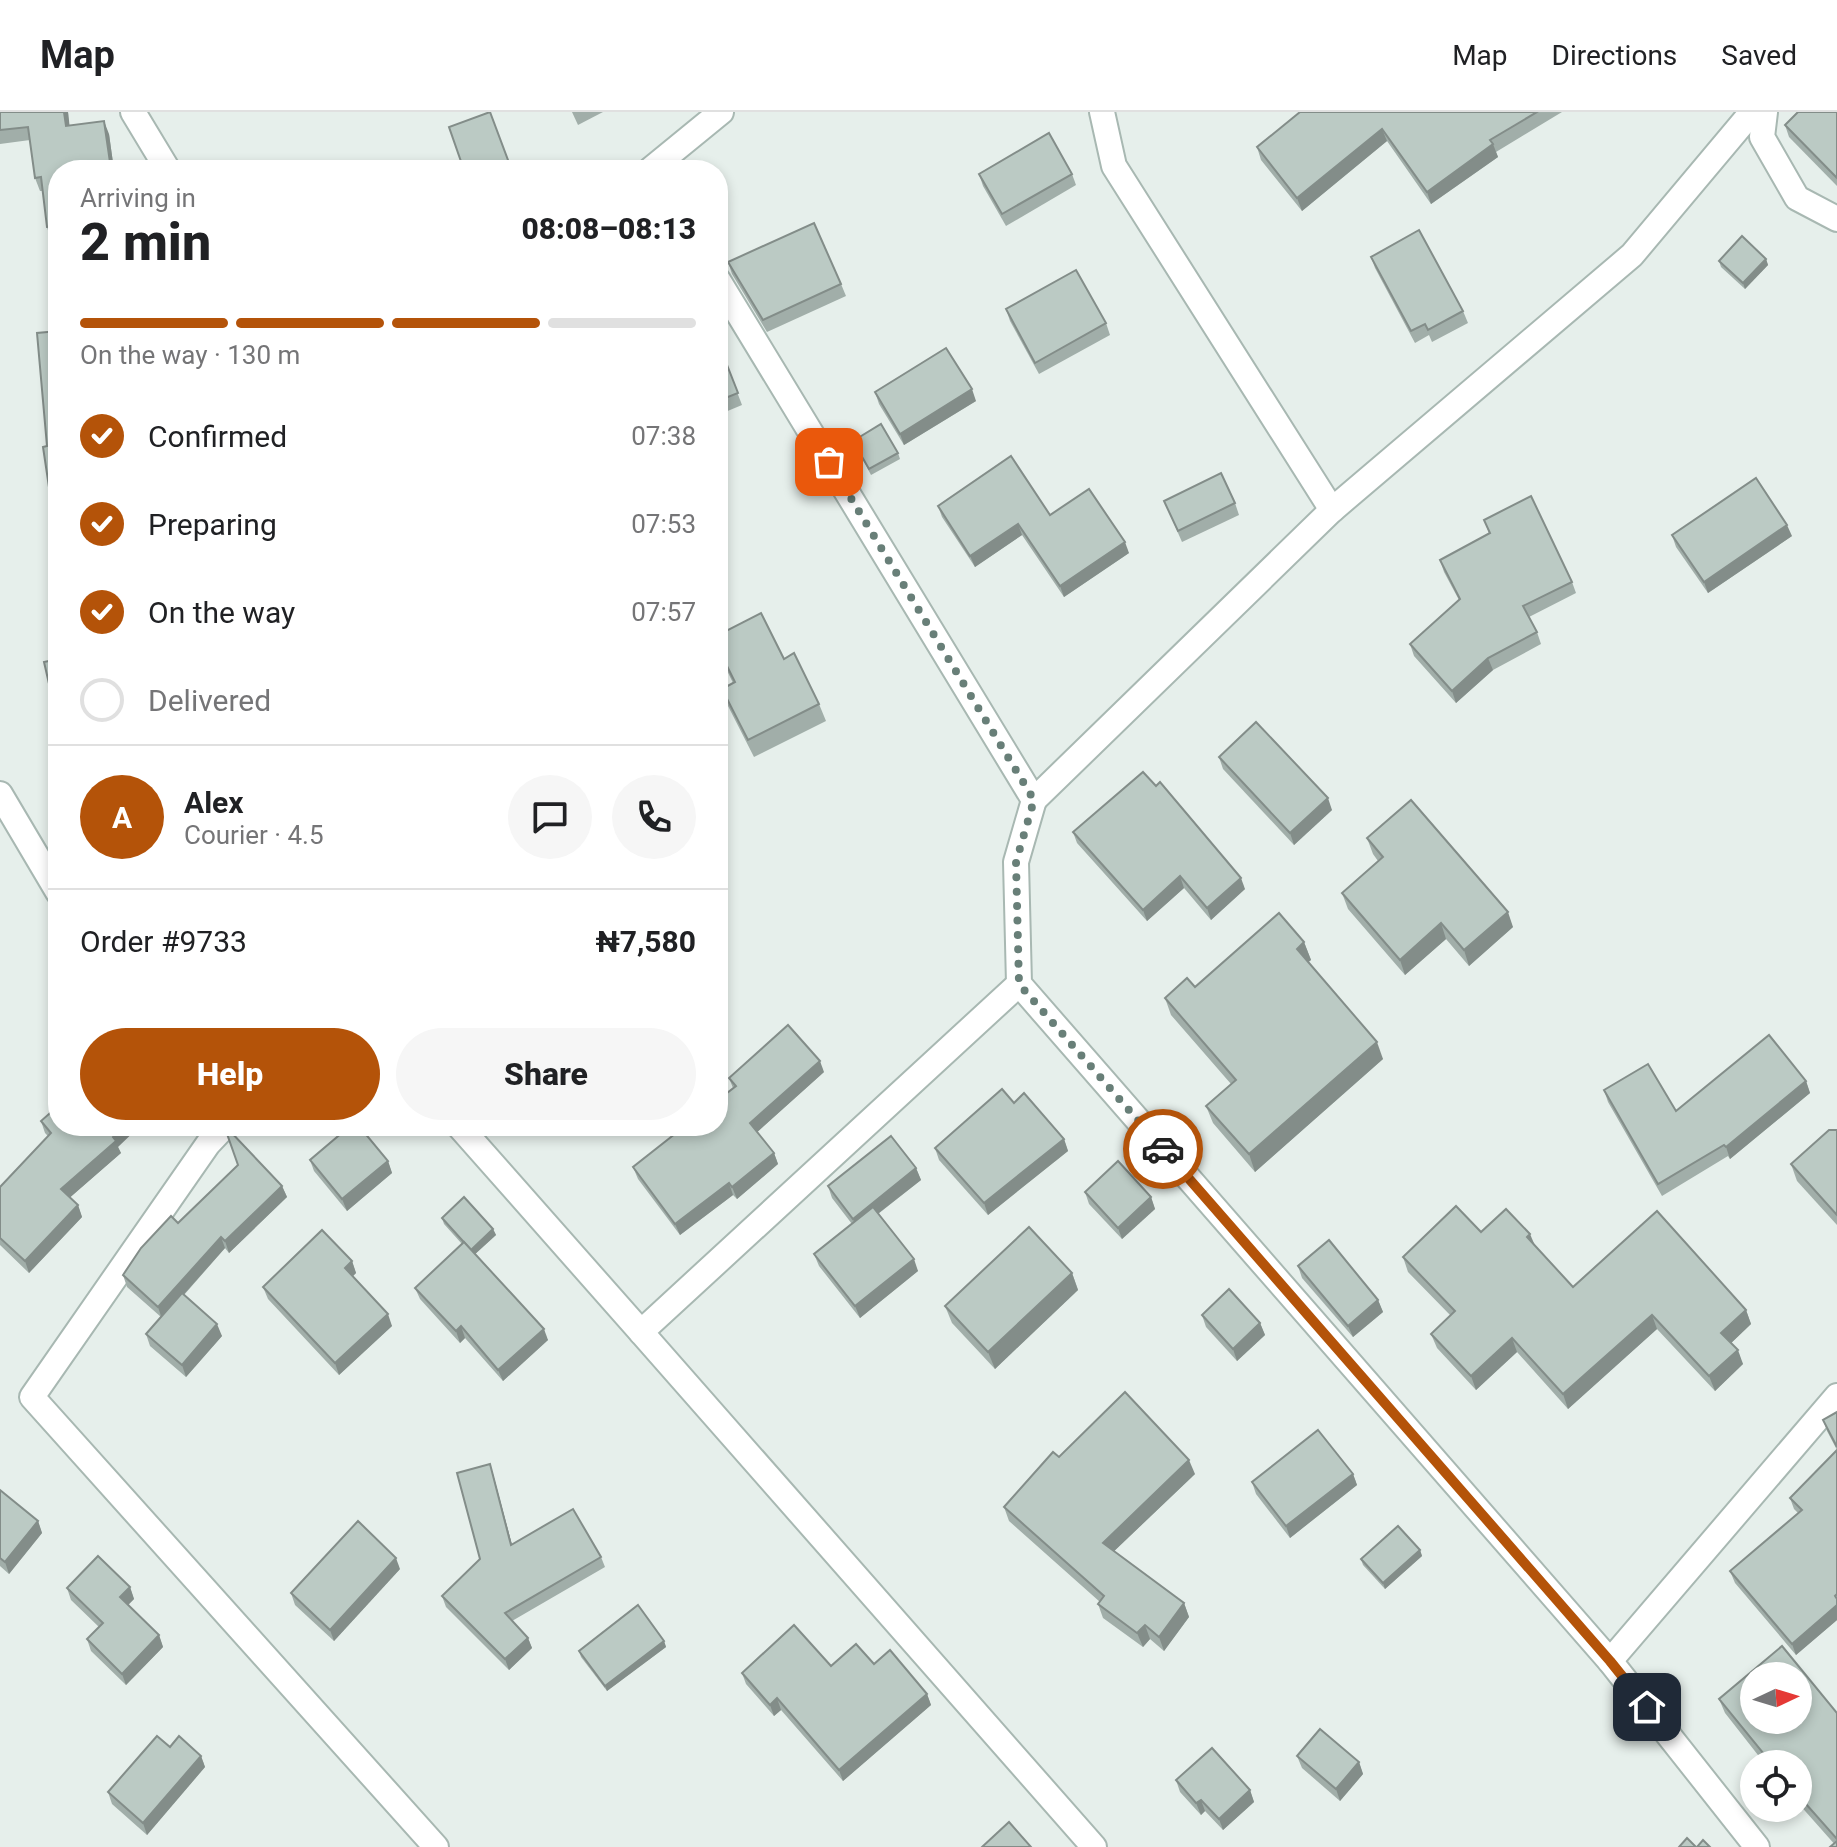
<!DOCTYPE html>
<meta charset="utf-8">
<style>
body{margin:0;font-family:Roboto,sans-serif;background:#f6f6f6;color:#202124;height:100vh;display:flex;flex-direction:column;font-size:30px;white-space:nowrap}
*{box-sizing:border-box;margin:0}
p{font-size:26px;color:#757577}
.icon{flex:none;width:44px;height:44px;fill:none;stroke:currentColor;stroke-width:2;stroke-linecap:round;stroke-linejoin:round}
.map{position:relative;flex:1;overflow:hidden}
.sheet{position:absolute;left:48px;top:48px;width:680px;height:976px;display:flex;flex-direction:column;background:#fff;border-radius:32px;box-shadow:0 4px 12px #0003}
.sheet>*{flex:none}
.needle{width:52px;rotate:86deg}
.fabs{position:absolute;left:1740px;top:1550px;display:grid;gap:16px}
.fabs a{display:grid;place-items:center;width:72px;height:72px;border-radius:50%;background:#fff;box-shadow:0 4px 12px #0003;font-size:40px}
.pin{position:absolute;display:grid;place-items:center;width:68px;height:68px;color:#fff;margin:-34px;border-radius:16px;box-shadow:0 4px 12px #0006}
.courier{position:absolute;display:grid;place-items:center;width:80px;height:80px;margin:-40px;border:6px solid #b45309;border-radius:50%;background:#fff;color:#222;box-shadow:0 2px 10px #0007}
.summary em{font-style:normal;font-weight:800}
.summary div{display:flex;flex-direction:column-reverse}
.summary{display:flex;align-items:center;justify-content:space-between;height:136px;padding:0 32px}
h1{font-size:52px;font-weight:800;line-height:60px}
.bar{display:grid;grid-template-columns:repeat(4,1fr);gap:12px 8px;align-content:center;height:96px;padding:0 32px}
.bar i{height:10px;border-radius:6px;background:#e0e0e0}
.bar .current{background:#b45309}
.bar p{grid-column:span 4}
.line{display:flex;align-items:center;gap:20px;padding:0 32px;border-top:2px solid #e0e0e0}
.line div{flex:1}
.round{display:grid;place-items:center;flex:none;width:84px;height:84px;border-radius:42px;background:#f6f6f6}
ol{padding:0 32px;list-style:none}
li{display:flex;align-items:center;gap:24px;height:88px}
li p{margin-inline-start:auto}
li .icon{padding:8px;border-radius:50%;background:#b45309;color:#fff;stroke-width:4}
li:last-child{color:#757577}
li i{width:44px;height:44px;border:4px solid #e0e0e0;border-radius:50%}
.action{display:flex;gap:16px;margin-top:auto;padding:16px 32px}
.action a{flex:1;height:92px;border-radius:48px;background:#b45309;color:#fff;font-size:32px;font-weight:800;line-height:92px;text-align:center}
.action a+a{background:#f6f6f6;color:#202124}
header{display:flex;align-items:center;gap:48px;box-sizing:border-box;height:112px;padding:0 40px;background:#fff;border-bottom:2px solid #e0e0e0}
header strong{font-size:38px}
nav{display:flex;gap:44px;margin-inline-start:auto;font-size:28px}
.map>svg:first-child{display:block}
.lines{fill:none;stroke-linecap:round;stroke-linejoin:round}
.minor-casing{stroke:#a8b8b2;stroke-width:28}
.minor{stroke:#fff;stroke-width:24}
.wall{fill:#a1aea9}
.shaded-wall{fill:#838d89}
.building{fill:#bbcac4;stroke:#838d89;stroke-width:2;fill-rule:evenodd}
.done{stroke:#687f78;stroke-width:8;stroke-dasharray:0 14.4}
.route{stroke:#b45309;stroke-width:10}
</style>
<header>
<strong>Map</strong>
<nav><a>Map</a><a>Directions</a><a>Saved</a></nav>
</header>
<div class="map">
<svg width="1837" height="1735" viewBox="0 0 1837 1735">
<rect width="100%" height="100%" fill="#e6efeb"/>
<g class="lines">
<!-- minor casing -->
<g class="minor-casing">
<g id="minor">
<path d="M133,0L168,58"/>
<path d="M1102,0L1114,54L1332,398"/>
<path d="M1765,0L1762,25L1797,86L1837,107"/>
<path d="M650,58L721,0"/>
<path d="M718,168L1034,688L1016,750L1019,872L1610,1549L1757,1735"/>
<path d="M0,682L58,780"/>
<path d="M1034,688L1332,398L1632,143L1752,0"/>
<path d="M1019,872L641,1220L1094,1735"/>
<path d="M225,1014L208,1032L32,1285L436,1735"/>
<path d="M459,1014L641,1220"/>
<path d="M1610,1549L1837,1284"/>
</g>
</g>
<!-- minor -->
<use href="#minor" class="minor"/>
</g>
<!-- wall -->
<g class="wall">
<path d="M0,0H68L69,13L109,22L114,58H58V127L51,128L47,115L43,79H40L35,66L30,28L0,32Z"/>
<path d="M572,0H603L578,13Z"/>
<path d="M1300,0H1562L1496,40L1498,45L1431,92L1387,29L1302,99L1261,48L1257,35Z"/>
<path d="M1837,0V74L1789,25L1785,13Z"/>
<path d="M979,62H1072L1076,73L1006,114L983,74Z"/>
<path d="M1371,145L1463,199L1468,211L1432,230L1429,223L1415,231L1375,156Z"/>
<path d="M1766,147L1768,153L1745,177L1721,155L1719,149Z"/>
<path d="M728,150L841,172L846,184L767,220L732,162Z"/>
<path d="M1006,197L1106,211L1110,223L1039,262L1010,209Z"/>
<path d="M58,219V394H54L50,382L47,334Z"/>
<path d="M718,230L742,293L718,303Z"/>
<path d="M875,280L976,289L904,333L879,292Z"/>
<path d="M853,329L898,341L900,347L871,363Z"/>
<path d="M1164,389L1235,391L1239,403L1182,430Z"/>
<path d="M938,394L1050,403L1129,441L1064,485L1022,423L975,455L942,405Z"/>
<path d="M1484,408L1572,470L1576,481L1529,505L1537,520L1541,532L1493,558L1456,591L1414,544L1410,532L1459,488L1444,460L1440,448L1489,421Z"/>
<path d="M1672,423L1792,424L1708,481L1676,435Z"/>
<path d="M718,523L784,547L819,592L826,609L754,645L728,594L722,577L733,571L718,540Z"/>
<path d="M1219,645L1332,698L1294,733L1223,657Z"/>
<path d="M1073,720L1245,777L1211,808L1184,776L1147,809L1077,731Z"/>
<path d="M1367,726L1513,815L1469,854L1446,827L1405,863L1348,797L1342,781L1378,749L1373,742Z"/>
<path d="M1304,830L1311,848L1308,850L1383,947L1255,1060L1213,1011L1206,994L1231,972L1171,903L1165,886Z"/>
<path d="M824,960L757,1020L774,1041L778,1052L737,1087L733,1083L680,1123L638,1067L633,1055L733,976L729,966Z"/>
<path d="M1806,969L1810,981L1730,1047L1728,1044L1662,1084L1608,990L1604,978L1676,999Z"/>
<path d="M1014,991L1064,1027L1068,1039L988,1103L939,1048L935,1036Z"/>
<path d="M41,1009L118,1035L121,1041L70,1085L78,1093L82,1105L29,1161L0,1133V1075L48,1024L45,1021Z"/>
<path d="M1837,1018V1113L1797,1069L1791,1052Z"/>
<path d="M310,1048L388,1049L392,1061L347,1099L314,1059Z"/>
<path d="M916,1056L921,1068L878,1102L918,1159L860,1206L819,1154L814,1142L852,1112L832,1086L828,1074Z"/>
<path d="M282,1074L287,1085L229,1141L225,1136L184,1183L222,1224L186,1265L150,1234L146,1222L161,1205L127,1175L123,1163L178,1111Z"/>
<path d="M1085,1080L1151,1085L1155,1097L1122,1127L1089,1092Z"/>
<path d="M442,1106L493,1117L496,1123L475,1142L548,1228L503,1269L465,1226L460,1231L420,1187L415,1176L462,1132L444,1112Z"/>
<path d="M1481,1120L1535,1134L1573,1175L1746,1198L1751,1212L1731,1231L1743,1252L1715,1279L1657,1217L1568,1297L1517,1240L1476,1278L1437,1236L1431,1222L1451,1204L1408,1160L1403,1145Z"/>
<path d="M352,1149L356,1161L353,1164L392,1214L339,1263L268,1187L263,1175Z"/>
<path d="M1298,1154L1378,1188L1383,1200L1353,1225L1302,1166Z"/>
<path d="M1072,1161L1078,1178L995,1257L952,1211L945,1194Z"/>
<path d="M1202,1203L1260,1211L1265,1223L1237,1249L1206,1215Z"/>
<path d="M1837,1300V1508L1796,1543L1735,1471L1730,1459L1798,1401L1794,1397L1790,1386L1837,1338L1827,1319L1823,1308Z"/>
<path d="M1059,1345L1195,1362L1114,1439L1184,1491L1189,1505L1164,1539L1150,1527L1143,1535L1103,1506L1098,1492L1100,1490L1009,1409L1004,1395Z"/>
<path d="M493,1362L512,1433L601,1445L605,1455L512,1509L528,1526L532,1536L509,1558L446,1495L442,1484L480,1447Z"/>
<path d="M1353,1362L1357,1373L1290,1426L1256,1382L1252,1370Z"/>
<path d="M0,1378L38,1409L42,1421L9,1462L0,1454Z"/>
<path d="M1420,1438L1422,1444L1385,1477L1363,1453L1361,1447Z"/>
<path d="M400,1457L334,1529L295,1493L291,1481Z"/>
<path d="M130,1475L134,1487L128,1493L159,1523L163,1535L126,1573L91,1539L87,1527L99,1515L71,1488L67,1476Z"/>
<path d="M664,1529L666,1535L607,1579L581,1545L579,1539Z"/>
<path d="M874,1552L927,1582L931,1593L843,1669L781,1598L774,1604L746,1572L742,1561L831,1554Z"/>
<path d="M1719,1587L1837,1601V1735L1798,1691V1652H1765L1725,1601Z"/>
<path d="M170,1635L201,1644L205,1655L147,1723L112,1692L108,1680Z"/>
<path d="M1297,1644L1359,1650L1363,1662L1340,1689L1302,1656Z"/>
<path d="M1176,1668L1250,1678L1254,1690L1223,1718L1205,1699L1201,1703L1180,1680Z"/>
</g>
<!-- shaded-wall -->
<g class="shaded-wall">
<path d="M64,0H68L71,26L66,14Z"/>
<path d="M104,9L109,22L114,58H111V57Z"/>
<path d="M1382,17L1387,29L1302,99L1297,86Z"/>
<path d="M1493,32L1498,45L1431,92L1427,80Z"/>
<path d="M1766,147L1768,153L1745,177L1743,171Z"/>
<path d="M972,277L976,289L904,333L900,322Z"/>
<path d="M1018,412L1022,423L975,455L970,444Z"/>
<path d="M1787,413L1792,424L1708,481L1704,470Z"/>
<path d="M1125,430L1129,441L1064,485L1060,474Z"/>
<path d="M1488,546L1493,558L1456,591L1452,579Z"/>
<path d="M1328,686L1332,698L1294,733L1290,721Z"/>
<path d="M1180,764L1184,776L1147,809L1143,798Z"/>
<path d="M1241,766L1245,777L1211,808L1207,796Z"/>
<path d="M1508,800L1513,815L1469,854L1464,838Z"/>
<path d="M1441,811L1446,827L1405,863L1400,848Z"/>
<path d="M1304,830L1311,848L1303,854L1297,837Z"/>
<path d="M1377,930L1383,947L1255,1060L1249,1042Z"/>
<path d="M820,949L824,960L754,1023L750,1011Z"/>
<path d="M1806,969L1810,981L1730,1047L1726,1035Z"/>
<path d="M124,1014H140L118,1035L121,1041L66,1089L61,1077Z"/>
<path d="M1064,1027L1068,1039L988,1103L984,1091Z"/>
<path d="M774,1041L778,1052L737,1087L732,1075Z"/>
<path d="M388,1049L392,1061L347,1099L342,1087Z"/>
<path d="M916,1056L921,1068L857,1118L853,1107Z"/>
<path d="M729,1071L733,1083L680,1123L675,1112Z"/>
<path d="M282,1074L287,1085L229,1141L225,1129Z"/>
<path d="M1151,1085L1155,1097L1122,1127L1118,1116Z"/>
<path d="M78,1093L82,1105L29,1161L25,1149Z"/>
<path d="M493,1117L496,1123L473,1144L471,1138Z"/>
<path d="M1530,1122L1536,1136L1527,1125Z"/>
<path d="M221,1125L225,1136L162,1207L158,1195Z"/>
<path d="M914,1147L918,1159L860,1206L855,1194Z"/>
<path d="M352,1149L356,1161L350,1167L345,1156Z"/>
<path d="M1072,1161L1078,1178L995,1257L988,1240Z"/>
<path d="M1378,1188L1383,1200L1353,1225L1348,1214Z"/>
<path d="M1746,1198L1751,1212L1727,1235L1721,1221Z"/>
<path d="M388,1202L392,1214L339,1263L335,1251Z"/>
<path d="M1652,1203L1657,1217L1568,1297L1563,1282Z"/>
<path d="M1260,1211L1265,1223L1237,1249L1233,1237Z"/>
<path d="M217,1212L222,1224L186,1265L182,1253Z"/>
<path d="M461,1214L465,1226L460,1231L456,1219Z"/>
<path d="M544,1217L548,1228L503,1269L498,1258Z"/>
<path d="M1512,1226L1517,1240L1476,1278L1471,1264Z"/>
<path d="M1738,1238L1743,1252L1715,1279L1709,1264Z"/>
<path d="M1189,1348L1195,1362L1108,1445L1103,1431Z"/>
<path d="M490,1352L493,1362L515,1444L511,1433Z"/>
<path d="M1353,1362L1357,1373L1290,1426L1286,1414Z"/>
<path d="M38,1409L42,1421L9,1462L5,1450Z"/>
<path d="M1420,1438L1422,1444L1385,1477L1383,1471Z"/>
<path d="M396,1446L400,1457L334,1529L330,1518Z"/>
<path d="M130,1475L134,1487L124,1497L120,1485Z"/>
<path d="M1184,1491L1189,1505L1164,1539L1159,1525Z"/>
<path d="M1837,1493V1508L1796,1543L1792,1532Z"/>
<path d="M1145,1513L1150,1527L1143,1535L1137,1521Z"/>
<path d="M159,1523L163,1535L126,1573L122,1562Z"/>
<path d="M528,1526L532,1536L509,1558L505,1547Z"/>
<path d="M664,1529L666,1535L607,1579L605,1574Z"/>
<path d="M927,1582L931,1593L843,1669L839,1658Z"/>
<path d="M777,1586L781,1598L774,1604L770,1593Z"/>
<path d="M201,1644L205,1655L147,1723L143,1711Z"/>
<path d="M1359,1650L1363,1662L1340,1689L1336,1677Z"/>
<path d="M1250,1678L1254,1690L1223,1718L1219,1707Z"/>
<path d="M1201,1688L1205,1699L1201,1703L1196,1691Z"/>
</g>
<!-- building -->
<g class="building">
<path d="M0,0H64L66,14L104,9L111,57L101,58H58V114L47,115L41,65L35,66L28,15L0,18Z"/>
<path d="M490,0L511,56L507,58H464L449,15Z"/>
<path d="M1300,0H1537L1490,28L1493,32L1427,80L1382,17L1297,86L1257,35Z"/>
<path d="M1798,0H1837V66L1785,13Z"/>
<path d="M1049,21L1072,62L1002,102L979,62Z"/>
<path d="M814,111L841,172L763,208L728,150Z"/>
<path d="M1419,118L1463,199L1428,218L1425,212L1411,219L1371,145Z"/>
<path d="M1742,124L1766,147L1743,171L1719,149Z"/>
<path d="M1076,158L1106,211L1035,251L1006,197Z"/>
<path d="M58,219V381L50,382L43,335L47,334L37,221Z"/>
<path d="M718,230L738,281L718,289Z"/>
<path d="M946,236L972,277L900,322L875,280Z"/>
<path d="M881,312L898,341L869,357L853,329Z"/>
<path d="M1011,344L1050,403L1089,377L1125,430L1060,474L1018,412L970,444L938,394Z"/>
<path d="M1221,361L1235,391L1178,419L1164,389Z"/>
<path d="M1756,366L1787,413L1704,470L1672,423Z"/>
<path d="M1531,384L1572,470L1523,494L1537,520L1488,546L1452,579L1410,532L1460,487L1440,448L1490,421L1484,408Z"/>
<path d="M761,501L784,547L794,541L819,592L748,628L722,577L735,570L718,536V523Z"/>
<path d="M58,547V611L44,550Z"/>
<path d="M1256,610L1328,686L1290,721L1219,645Z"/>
<path d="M1143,660L1156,674L1160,670L1241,766L1207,796L1180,764L1143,798L1073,720Z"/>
<path d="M1411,688L1508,800L1464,838L1441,811L1400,848L1342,781L1383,745L1367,726Z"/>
<path d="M1279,801L1304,830L1297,837L1377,930L1249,1042L1206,994L1236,968L1165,886L1187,866L1195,875Z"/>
<path d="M788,913L820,949L750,1011L774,1041L732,1075L729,1071L675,1112L633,1055L685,1014H718V988L736,974L729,966Z"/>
<path d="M1769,923L1806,969L1726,1035L1724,1033L1658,1072L1604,978L1648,952L1676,999Z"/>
<path d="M1002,977L1014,991L1024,981L1064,1027L984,1091L935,1036Z"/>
<path d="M58,994V1014H124L113,1025L116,1029L61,1077L78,1093L25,1149L0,1126V1075L51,1021L41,1009Z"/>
<path d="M350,1014H359L388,1049L342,1087L310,1048Z"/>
<path d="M228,1017L282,1074L225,1129L221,1125L158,1195L123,1163L141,1136L171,1104L178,1111L238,1053L226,1019Z"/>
<path d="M1829,1018H1837V1103L1791,1052Z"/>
<path d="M891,1024L916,1056L853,1107L828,1074Z"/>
<path d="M1118,1049L1151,1085L1118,1116L1085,1080Z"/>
<path d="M464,1085L493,1117L471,1138L442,1106Z"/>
<path d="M1456,1094L1481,1120L1506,1097L1530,1122L1527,1125L1573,1175L1657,1099L1746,1198L1721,1221L1738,1238L1709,1264L1652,1203L1563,1282L1512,1226L1471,1264L1431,1222L1455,1199L1403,1145Z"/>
<path d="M873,1095L914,1147L855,1194L814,1142Z"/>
<path d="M1029,1115L1072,1161L988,1240L945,1194Z"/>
<path d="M322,1118L352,1149L345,1156L388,1202L335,1251L263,1175Z"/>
<path d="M1329,1128L1378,1188L1348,1214L1298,1154Z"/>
<path d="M464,1130L544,1217L498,1258L461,1214L456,1219L415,1176Z"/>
<path d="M1229,1177L1260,1211L1233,1237L1202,1203Z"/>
<path d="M182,1181L217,1212L182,1253L146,1222Z"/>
<path d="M1125,1280L1189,1348L1103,1431L1184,1491L1159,1525L1145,1513L1137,1521L1098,1492L1104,1484L1004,1395L1053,1340L1059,1345Z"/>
<path d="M1837,1300V1335L1823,1308Z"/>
<path d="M1318,1318L1353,1362L1286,1414L1252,1370Z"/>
<path d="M1837,1338V1482L1835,1484L1837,1487V1493L1792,1532L1730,1459L1802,1398L1790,1386Z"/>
<path d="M490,1352L511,1433L573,1397L601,1445L505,1501L528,1526L505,1547L442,1484L480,1447L457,1361Z"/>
<path d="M0,1378L38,1409L5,1450L0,1446Z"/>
<path d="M358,1409L396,1446L330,1518L291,1481Z"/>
<path d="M1398,1414L1420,1438L1383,1471L1361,1447Z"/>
<path d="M98,1444L130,1475L120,1485L159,1523L122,1562L87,1527L103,1511L67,1476Z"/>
<path d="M638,1493L664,1529L605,1574L579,1539Z"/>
<path d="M794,1513L831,1554L856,1532L874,1552L890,1538L927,1582L839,1658L777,1586L770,1593L742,1561Z"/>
<path d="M1782,1534L1837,1601V1727L1798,1683V1652H1772L1719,1587ZM1754,1564H1798V1608H1754Z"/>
<path d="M1320,1617L1359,1650L1336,1677L1297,1644Z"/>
<path d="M157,1624L170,1635L179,1624L201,1644L143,1711L108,1680Z"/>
<path d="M1212,1636L1250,1678L1219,1707L1201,1688L1196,1691L1176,1668Z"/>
<path d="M1009,1710L1031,1735H982Z"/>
<path d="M1687,1726L1696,1735H1679Z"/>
<path d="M1703,1728L1710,1735H1697Z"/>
<path d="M1837,1729V1735H1830Z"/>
</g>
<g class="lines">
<!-- done -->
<path class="done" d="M829,350L1034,688L1016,750L1019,872L1163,1037"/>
<!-- route -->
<path class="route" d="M1163,1037L1610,1549L1647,1595"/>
</g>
</svg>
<div class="fabs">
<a><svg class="needle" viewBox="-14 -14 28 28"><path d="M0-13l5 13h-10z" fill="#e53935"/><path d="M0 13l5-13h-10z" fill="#757577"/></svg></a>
<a><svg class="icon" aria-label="locate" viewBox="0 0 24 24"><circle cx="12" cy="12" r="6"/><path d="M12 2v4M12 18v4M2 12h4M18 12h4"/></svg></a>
</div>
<div class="pin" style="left:829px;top:350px;background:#ea580c"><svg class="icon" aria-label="bag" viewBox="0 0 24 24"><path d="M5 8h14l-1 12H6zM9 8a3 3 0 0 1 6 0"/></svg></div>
<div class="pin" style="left:1647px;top:1595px;background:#1f2937"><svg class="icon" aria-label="home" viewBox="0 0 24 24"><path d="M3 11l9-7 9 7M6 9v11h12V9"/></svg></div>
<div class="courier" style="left:1163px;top:1037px"><svg class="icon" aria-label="car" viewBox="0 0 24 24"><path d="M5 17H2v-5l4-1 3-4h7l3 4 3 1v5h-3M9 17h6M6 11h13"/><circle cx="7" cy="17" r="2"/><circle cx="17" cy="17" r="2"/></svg></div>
<section class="sheet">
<div class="summary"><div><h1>2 min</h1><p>Arriving in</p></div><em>08:08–08:13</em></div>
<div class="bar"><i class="current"></i><i class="current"></i><i class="current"></i><i></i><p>On the way · 130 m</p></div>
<ol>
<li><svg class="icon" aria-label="check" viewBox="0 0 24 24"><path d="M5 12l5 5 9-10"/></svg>Confirmed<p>07:38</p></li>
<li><svg class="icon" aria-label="check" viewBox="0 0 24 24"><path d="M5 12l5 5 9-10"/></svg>Preparing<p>07:53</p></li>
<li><svg class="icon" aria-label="check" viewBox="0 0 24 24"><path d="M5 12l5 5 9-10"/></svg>On the way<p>07:57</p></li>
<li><i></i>Delivered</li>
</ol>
<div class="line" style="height:144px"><b class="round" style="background:#b45309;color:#fff">A</b><div><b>Alex</b><p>Courier · 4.5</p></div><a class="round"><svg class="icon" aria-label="chat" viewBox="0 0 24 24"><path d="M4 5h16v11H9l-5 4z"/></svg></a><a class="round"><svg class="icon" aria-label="phone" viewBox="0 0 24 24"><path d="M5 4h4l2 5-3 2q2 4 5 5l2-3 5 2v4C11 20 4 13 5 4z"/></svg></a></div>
<div class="line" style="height:104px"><div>Order #9733</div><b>₦7,580</b></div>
<div class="action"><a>Help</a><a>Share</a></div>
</section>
</div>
